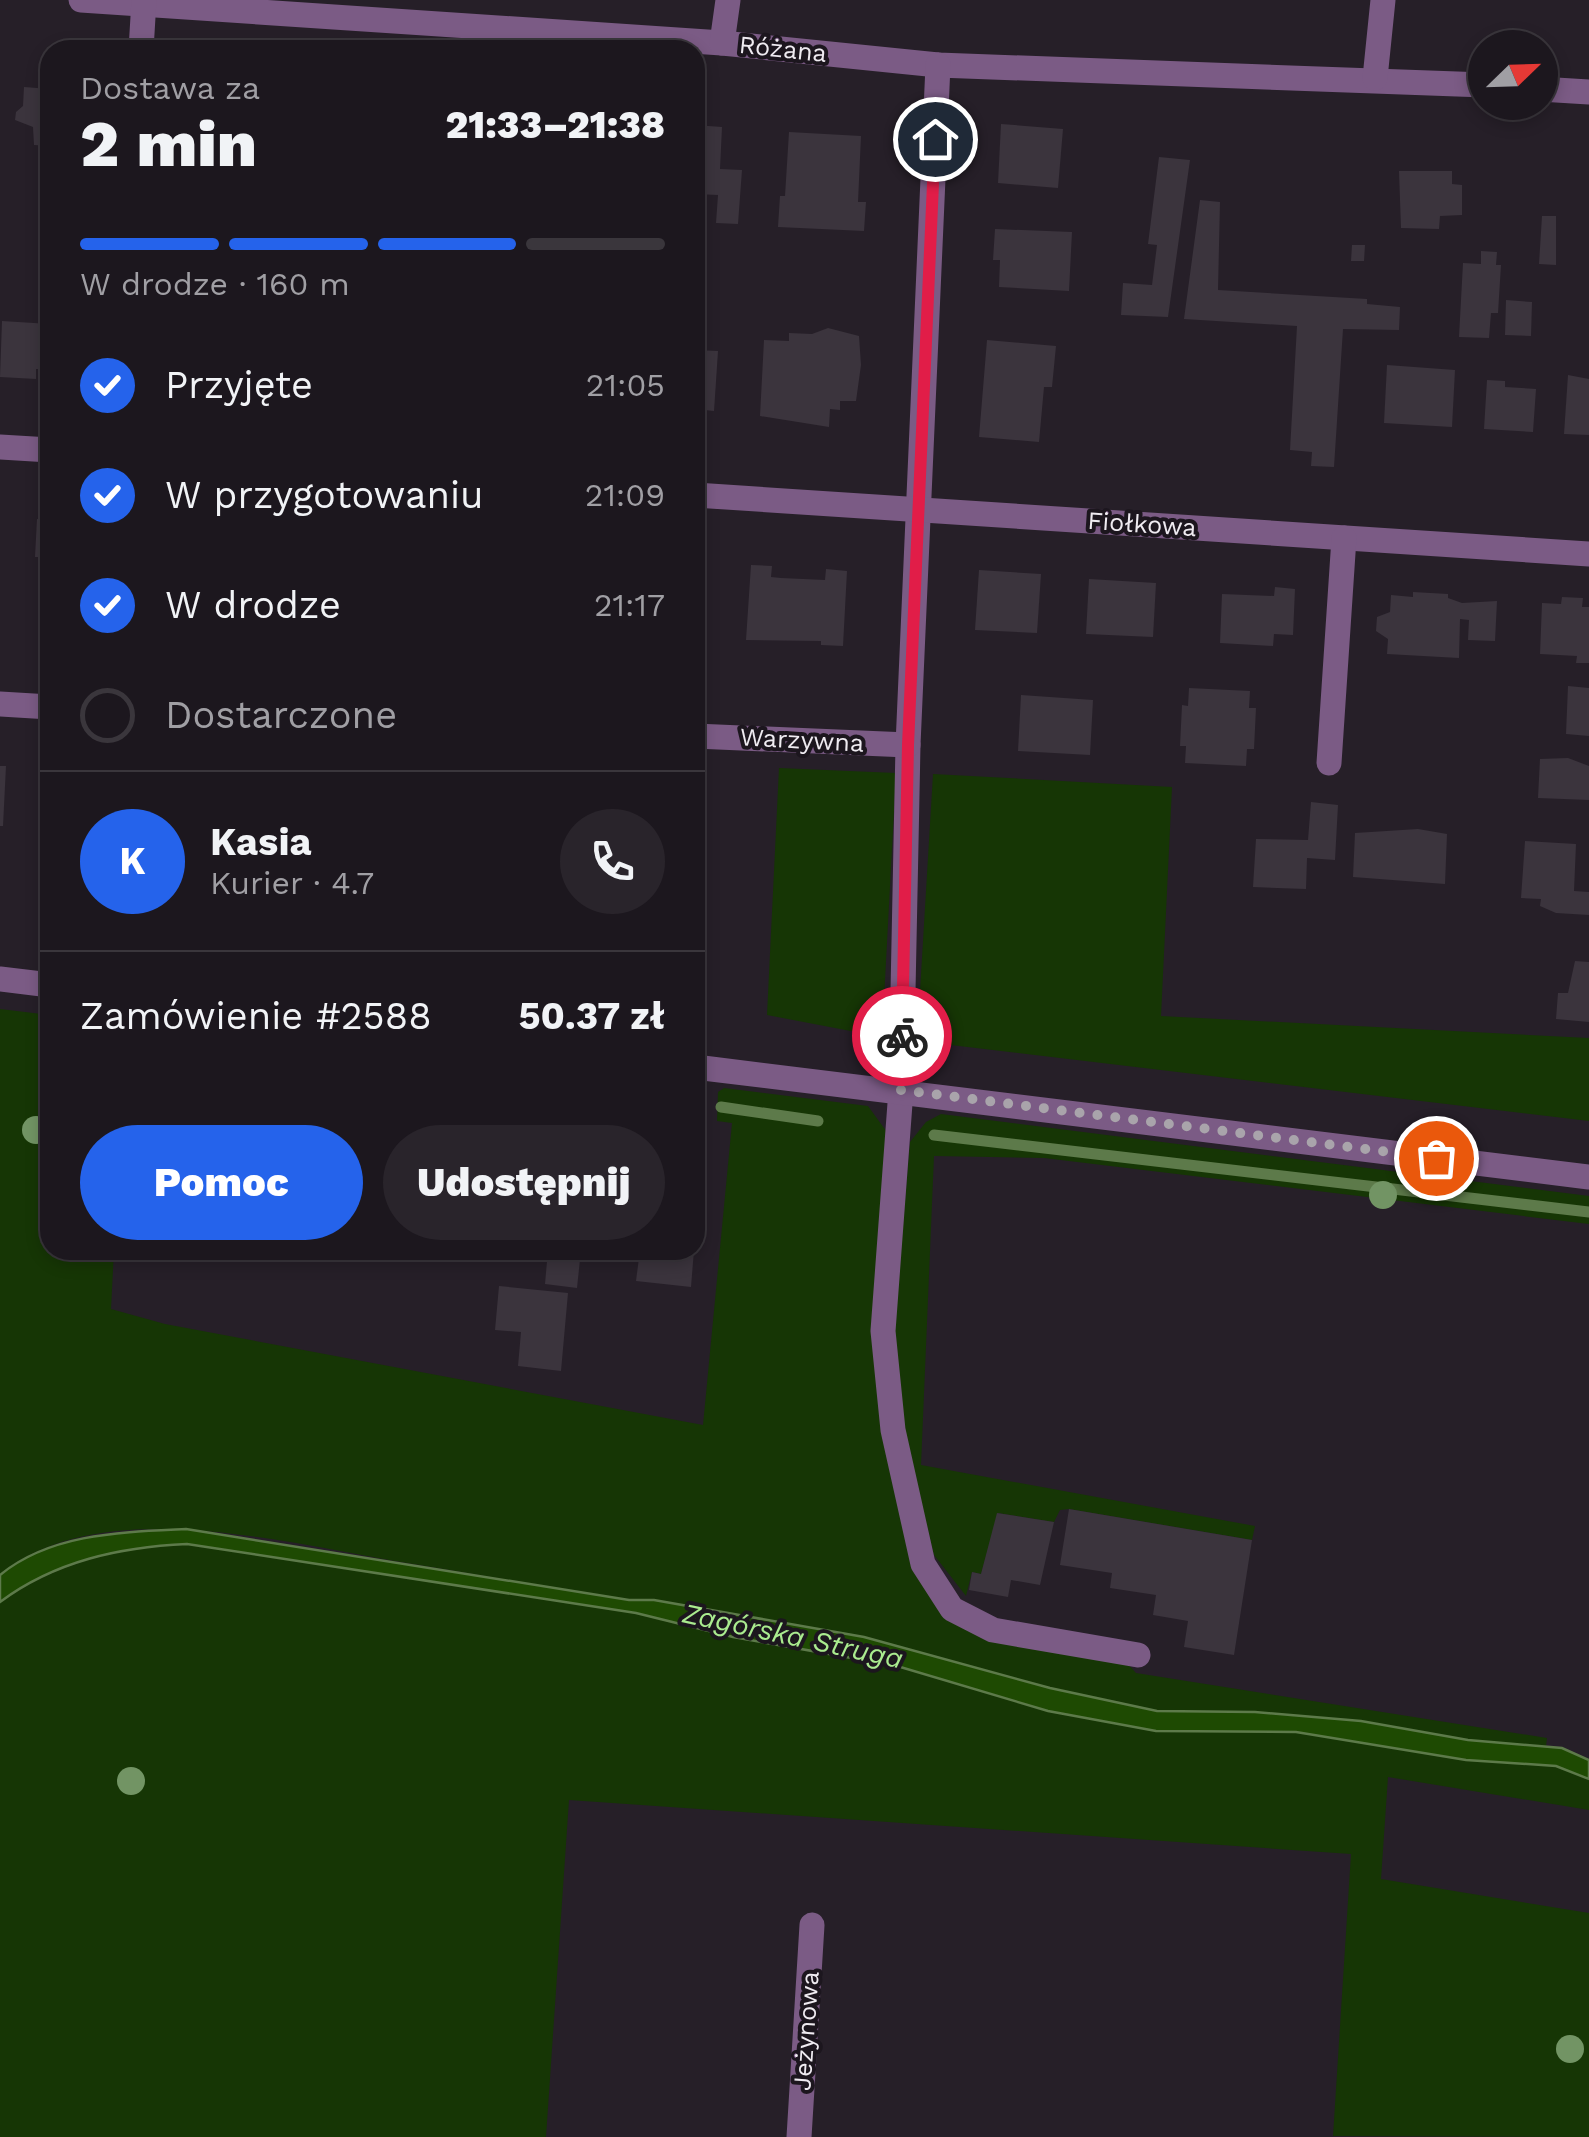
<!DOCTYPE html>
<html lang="pl">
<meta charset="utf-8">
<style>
body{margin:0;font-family:"Work Sans",sans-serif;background:#29242b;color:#f1f3f6;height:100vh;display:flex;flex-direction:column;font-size:38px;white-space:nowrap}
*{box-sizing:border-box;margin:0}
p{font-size:32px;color:#a09fa4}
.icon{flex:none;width:55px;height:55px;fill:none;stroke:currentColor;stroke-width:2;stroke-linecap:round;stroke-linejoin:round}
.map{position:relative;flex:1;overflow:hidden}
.details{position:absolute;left:40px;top:40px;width:665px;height:1220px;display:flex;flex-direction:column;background:#1c171e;border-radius:30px;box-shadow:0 5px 15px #0003,0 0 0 2px #3a363c}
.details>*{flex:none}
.needle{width:65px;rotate:67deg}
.tools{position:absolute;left:1468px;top:30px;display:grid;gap:20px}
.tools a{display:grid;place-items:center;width:90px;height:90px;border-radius:50%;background:#1c171e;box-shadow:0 5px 15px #0003,0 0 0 2px #3a363c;font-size:50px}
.pin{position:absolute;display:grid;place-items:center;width:85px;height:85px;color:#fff;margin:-42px;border:5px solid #fff;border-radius:50%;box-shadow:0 2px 10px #0007}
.courier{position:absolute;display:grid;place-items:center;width:100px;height:100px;margin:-50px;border:8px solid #e11d48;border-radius:50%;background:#fff;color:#222;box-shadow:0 2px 12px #0007}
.head em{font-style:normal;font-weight:800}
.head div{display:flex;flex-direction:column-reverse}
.head{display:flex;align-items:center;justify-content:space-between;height:170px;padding:0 40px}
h1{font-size:65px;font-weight:800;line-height:75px}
.bar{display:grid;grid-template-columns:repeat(4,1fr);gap:15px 10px;align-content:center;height:120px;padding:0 40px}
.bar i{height:12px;border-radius:8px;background:#3a363c}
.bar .current{background:#2563eb}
.bar p{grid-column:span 4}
.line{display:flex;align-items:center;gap:25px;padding:0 40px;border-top:2px solid #3a363c}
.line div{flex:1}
.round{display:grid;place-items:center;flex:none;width:105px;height:105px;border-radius:52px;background:#29242b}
ol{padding:0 40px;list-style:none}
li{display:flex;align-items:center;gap:30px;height:110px}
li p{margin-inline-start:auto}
li .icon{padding:10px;border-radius:50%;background:#2563eb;color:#fff;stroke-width:4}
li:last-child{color:#a09fa4}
li i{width:55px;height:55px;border:5px solid #3a363c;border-radius:50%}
.action{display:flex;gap:20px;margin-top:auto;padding:20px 40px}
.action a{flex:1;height:115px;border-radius:60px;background:#2563eb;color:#fff;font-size:40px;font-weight:800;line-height:115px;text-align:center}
.action a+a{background:#29242b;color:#f1f3f6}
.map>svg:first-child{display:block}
.green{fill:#163605}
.water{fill:#1e4a02;stroke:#5d7a4a;stroke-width:2.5}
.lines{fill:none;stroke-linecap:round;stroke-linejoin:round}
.stream{stroke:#5d7a4a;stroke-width:11}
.building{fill:#3b343d}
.minor{stroke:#7b5b85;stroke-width:25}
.tree{fill:#729464}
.done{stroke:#a9a4ab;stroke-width:10;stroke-dasharray:0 18}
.route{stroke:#e11d48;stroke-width:12}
.labels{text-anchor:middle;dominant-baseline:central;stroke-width:8;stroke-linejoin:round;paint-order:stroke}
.street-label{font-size:25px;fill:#efebf1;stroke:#1c161e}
.water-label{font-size:28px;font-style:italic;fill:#aaeb8f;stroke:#1c161e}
</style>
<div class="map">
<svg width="1589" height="2137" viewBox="0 0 1589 2137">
<rect width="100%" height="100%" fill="#261f28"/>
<!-- green -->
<g class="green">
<path d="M779,768L896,773L882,1037L767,1015Z"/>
<path d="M933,774L1172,787L1161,1016L1589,1038V1121L917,1041Z"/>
<path d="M0,1009L50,1015V1250H114L111,1309L165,1324L703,1425L732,1123L717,1121L718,1092L724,1088L868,1106L892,1139L875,1358L937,1605L1127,1663L1136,1673L1547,1738L1546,1746L1468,1740L1361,1721L1255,1712L1157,1711L1049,1688L864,1637L654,1600H629C551,1587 473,1574 395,1561C281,1542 98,1493 0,1575Z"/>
<path d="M941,1114L1589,1196V1224L1044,1158L934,1156L921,1465L1255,1526L1252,1540L1069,1509L1060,1510L1054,1522L998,1513L981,1574L972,1572L966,1596L934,1555L899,1411L894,1335L910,1142L926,1122Z"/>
<path d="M187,1544L636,1613L733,1637L897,1666L1048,1711L1156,1731L1296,1732L1466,1760L1556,1766L1589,1779V1810L1388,1777L1381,1879L1589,1913V2137L1333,2136L1351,1854L569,1800L546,2137H0V1602C57,1563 119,1547 187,1544Z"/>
</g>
<!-- water -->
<path class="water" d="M186,1529L629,1600H654L864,1637L1050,1688L1157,1711L1255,1712L1361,1721L1468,1740L1562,1748L1589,1760V1779L1556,1766L1466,1760L1296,1732L1156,1731L1048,1711L897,1666L733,1637L636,1613L187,1544C120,1547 55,1561 0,1602V1575C51,1533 123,1532 186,1529Z"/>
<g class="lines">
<!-- stream -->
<g class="stream">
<path d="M721,1107L818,1121"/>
<path d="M934,1135L1589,1212"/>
</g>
</g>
<!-- building -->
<g class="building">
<path d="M24,87L50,89V146L34,145L33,127L15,120L16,112L23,106Z"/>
<path d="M1001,124L1063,129L1058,188L998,183Z"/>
<path d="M695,125L722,127L720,169L742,170L738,224L716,223L718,195L695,194Z"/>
<path d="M789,132L861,136L858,202H866L864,231L778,227L780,196H785Z"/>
<path d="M1159,157L1190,160L1168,317L1121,315L1123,283L1152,285L1157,245L1148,244Z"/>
<path d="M1399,171H1452V184L1462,185V215L1440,216L1439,229L1401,228Z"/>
<path d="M1200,200L1220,202L1218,290L1367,299V304L1400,307L1399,330L1343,329L1334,467L1311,466L1312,452L1290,450L1297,326L1184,319Z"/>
<path d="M1542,216H1556V265L1539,264Z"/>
<path d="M995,229L1072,232L1069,291L999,287L1000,260H993Z"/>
<path d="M1352,245H1365L1364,261H1351Z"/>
<path d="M1481,251L1497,252L1496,265H1501L1498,313H1491L1489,338L1459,337L1463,263L1481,264Z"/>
<path d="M1506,300L1532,302L1531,336L1505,335Z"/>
<path d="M2,321L50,324V369H36V379L0,377Z"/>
<path d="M828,328L859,336L861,365L856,401H840V410L830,409L829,427L760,416L764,340L789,341V333L812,334Z"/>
<path d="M987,340L1056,346L1052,387H1044L1039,442L979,437Z"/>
<path d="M695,350L718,351L714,411L695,409Z"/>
<path d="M1387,365L1455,370L1452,427L1384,423Z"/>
<path d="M1568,375L1589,379V435L1564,434Z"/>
<path d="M1487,380L1505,381V387L1536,389L1533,432L1484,429Z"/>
<path d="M37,519L50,520V592L40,591L42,557H35Z"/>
<path d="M695,563L705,564L700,637H695Z"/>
<path d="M751,565L772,566L771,577L781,578L825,580L826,569L847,571L843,646L821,645V641L746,640Z"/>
<path d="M979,570L1041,574L1037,633L975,630Z"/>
<path d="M1089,579L1156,583L1153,637L1086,634Z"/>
<path d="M1275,587L1295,589L1293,635L1274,634L1273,646L1220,643L1222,594L1274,596Z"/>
<path d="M1413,592L1448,594V598L1462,603L1497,601L1495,641L1468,640L1469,620L1460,619L1459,658L1387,654L1388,639L1376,631L1377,617L1390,612L1391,595L1413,597Z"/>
<path d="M1562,597L1583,598L1582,607H1589V663H1576L1577,656L1540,654L1542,603L1561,604Z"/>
<path d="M1568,686L1589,688V736L1566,734Z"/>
<path d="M1189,688L1250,691L1249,708H1256L1254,749H1247L1246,766L1185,763L1186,746H1180L1182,705L1188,706Z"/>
<path d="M1021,695L1093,700L1090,755L1018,751Z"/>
<path d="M1568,758L1589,766V800L1538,798L1540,759Z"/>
<path d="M0,766H6L3,826H0Z"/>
<path d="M1311,802L1338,805L1335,860L1307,858L1306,889L1253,887L1256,839L1308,840Z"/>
<path d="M1418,829L1447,834L1445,884L1353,877L1355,833Z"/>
<path d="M1525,841L1576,844L1574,891L1589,892V915L1556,913L1540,906L1541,899L1521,898Z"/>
<path d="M1575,961L1589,962V1022L1556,1019L1558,993H1568Z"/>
<path d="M548,1250H581L577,1288L545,1284Z"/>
<path d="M640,1250H694L691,1287L636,1281Z"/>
<path d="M499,1286L568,1293L561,1371L518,1366L521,1332L495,1330Z"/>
<path d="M1069,1509L1252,1540L1234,1655L1184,1647L1188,1621L1153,1615L1156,1595L1110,1588L1112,1573L1060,1565Z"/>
<path d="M997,1513L1054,1522L1040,1585L1011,1580L1008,1597L969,1590L972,1572L981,1574Z"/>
</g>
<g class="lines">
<!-- minor -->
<g class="minor">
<path d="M81,0L722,43L938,65L1485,85"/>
<path d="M722,43L728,0"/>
<path d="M141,50L144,0"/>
<path d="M938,65L908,745L901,1090L883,1331L893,1430L923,1564L952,1609L993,1630L1138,1655"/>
<path d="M1375,78L1383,0"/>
<path d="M1540,89L1589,92"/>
<path d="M0,447L50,450"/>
<path d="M695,495L1589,554"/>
<path d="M0,704L50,707"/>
<path d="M695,736L908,745"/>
<path d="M1329,763L1344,538"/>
<path d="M0,979L50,985"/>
<path d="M695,1067L1589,1177"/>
<path d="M799,2137L812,1925"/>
</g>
</g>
<!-- trees -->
<g class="tree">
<circle cx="36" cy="1130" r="14"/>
<circle cx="1383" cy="1195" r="14"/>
<circle cx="131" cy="1781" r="14"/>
<circle cx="1570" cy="2049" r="14"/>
</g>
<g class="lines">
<!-- done -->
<path class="done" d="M902,1036L901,1090L1436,1158"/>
<!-- route -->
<path class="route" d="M902,1036L908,745L935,139"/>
</g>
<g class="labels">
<!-- street labels -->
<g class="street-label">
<text transform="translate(783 49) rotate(6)">Różana</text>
<text transform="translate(1142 524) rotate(4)">Fiołkowa</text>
<text transform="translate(802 740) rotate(3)">Warzywna</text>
<text transform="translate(806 2031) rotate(-86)">Jeżynowa</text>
</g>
<!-- water labels -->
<g class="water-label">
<text transform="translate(793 1636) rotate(12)">Zagórska Struga</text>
</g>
</g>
</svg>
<div class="tools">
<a><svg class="needle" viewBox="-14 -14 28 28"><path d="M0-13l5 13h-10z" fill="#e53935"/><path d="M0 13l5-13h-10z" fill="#a09fa4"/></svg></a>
</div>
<div class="pin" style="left:1436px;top:1158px;background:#ea580c"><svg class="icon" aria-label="bag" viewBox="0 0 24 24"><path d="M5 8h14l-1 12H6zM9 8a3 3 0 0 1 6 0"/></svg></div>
<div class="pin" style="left:935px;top:139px;background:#1f2937"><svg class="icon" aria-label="home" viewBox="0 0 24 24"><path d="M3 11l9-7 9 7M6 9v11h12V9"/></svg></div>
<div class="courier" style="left:902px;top:1036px"><svg class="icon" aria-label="bike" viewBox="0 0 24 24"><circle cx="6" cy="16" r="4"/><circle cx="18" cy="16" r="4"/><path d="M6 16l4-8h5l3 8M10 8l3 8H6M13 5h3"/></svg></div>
<section class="details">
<div class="head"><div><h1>2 min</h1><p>Dostawa za</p></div><em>21:33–21:38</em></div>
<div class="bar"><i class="current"></i><i class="current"></i><i class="current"></i><i></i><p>W drodze · 160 m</p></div>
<ol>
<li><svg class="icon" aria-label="check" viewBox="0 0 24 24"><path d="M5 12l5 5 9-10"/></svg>Przyjęte<p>21:05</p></li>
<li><svg class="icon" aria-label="check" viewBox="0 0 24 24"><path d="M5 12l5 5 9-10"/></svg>W przygotowaniu<p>21:09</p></li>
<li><svg class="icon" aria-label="check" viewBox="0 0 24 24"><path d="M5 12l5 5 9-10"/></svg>W drodze<p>21:17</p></li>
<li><i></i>Dostarczone</li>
</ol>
<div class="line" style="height:180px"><b class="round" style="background:#2563eb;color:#fff">K</b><div><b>Kasia</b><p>Kurier · 4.7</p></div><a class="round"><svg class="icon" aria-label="phone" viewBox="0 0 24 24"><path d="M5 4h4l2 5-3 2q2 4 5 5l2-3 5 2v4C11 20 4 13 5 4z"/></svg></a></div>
<div class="line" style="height:130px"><div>Zamówienie #2588</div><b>50.37 zł</b></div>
<div class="action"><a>Pomoc</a><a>Udostępnij</a></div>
</section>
</div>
